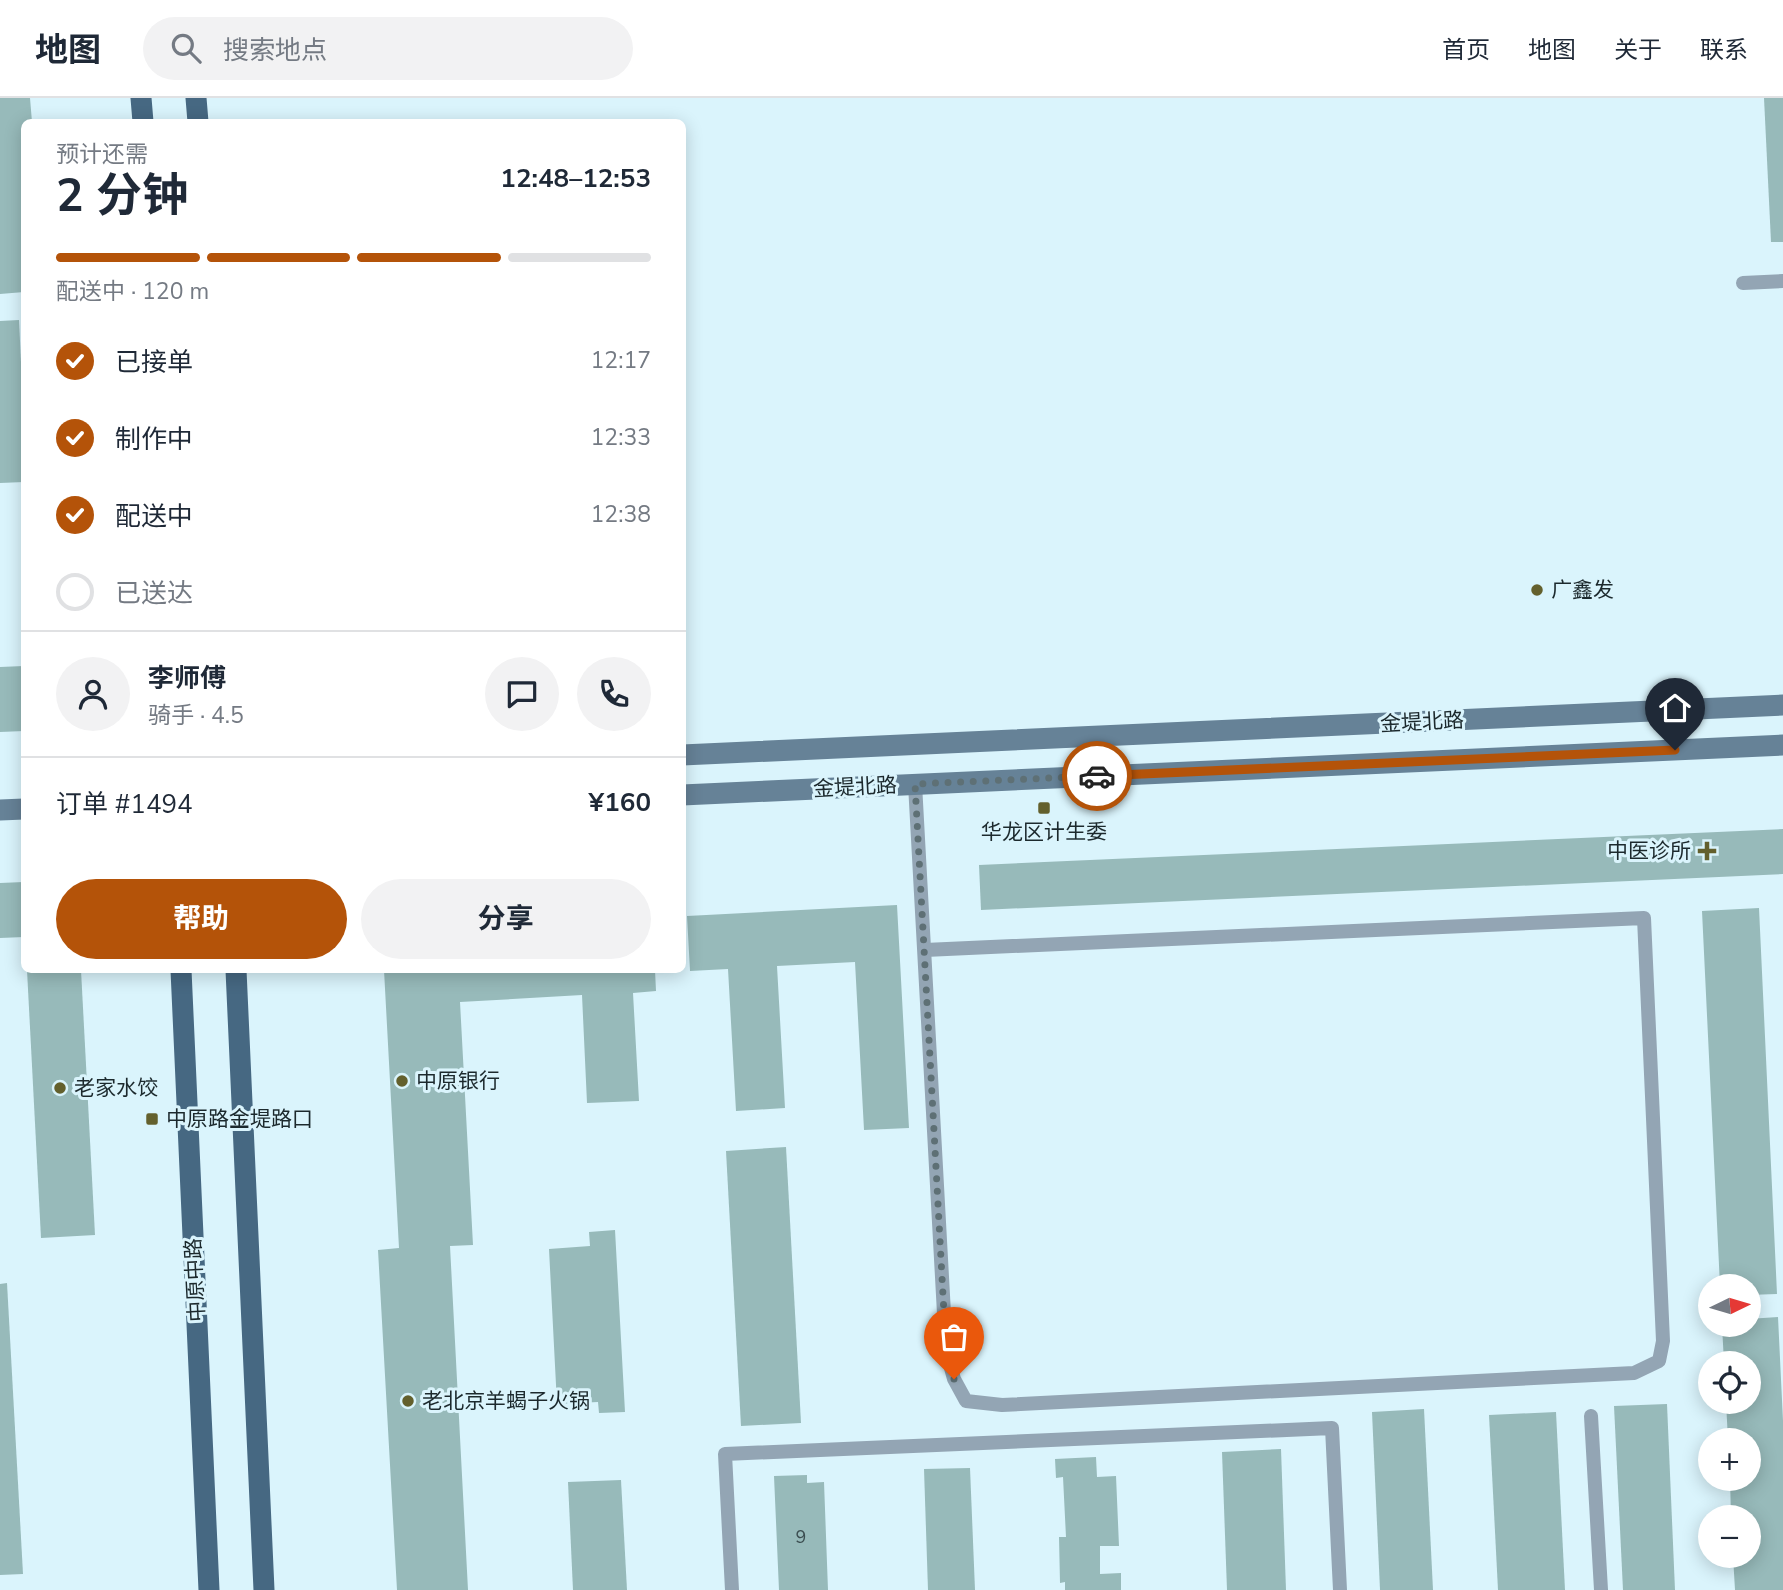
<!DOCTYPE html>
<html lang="zh">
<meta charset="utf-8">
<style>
body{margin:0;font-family:"Nunito Sans","Noto Sans SC",sans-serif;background:#f2f2f3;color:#1f2937;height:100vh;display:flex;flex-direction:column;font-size:26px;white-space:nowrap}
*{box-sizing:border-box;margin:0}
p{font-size:23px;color:#747a83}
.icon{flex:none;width:38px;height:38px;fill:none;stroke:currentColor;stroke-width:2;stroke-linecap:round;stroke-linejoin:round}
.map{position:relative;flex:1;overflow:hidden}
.side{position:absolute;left:21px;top:21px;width:665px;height:854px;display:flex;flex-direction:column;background:#fff;border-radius:10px;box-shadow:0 4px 18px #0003}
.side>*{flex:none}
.needle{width:46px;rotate:85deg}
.tools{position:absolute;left:1698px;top:1176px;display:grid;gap:14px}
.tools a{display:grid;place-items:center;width:63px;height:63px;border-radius:50%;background:#fff;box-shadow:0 4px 18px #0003;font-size:35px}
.pin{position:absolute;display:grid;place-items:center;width:60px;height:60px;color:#fff;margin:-72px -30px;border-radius:50% 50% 50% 0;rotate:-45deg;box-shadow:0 0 7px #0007}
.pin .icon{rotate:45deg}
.courier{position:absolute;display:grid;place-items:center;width:70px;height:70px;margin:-35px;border:5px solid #b45309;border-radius:50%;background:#fff;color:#222;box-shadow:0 2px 9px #0007}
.head em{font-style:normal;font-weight:700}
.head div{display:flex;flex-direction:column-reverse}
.head{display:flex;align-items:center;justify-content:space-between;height:119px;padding:0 35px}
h1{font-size:46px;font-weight:700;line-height:52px}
.bar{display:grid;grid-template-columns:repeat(4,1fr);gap:10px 7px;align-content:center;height:84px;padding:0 35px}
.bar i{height:9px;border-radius:5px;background:#e0e1e3}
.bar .current{background:#b45309}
.bar p{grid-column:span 4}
.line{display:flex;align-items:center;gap:18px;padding:0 35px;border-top:2px solid #e0e1e3}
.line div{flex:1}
.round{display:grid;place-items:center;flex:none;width:74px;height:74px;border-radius:37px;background:#f2f2f3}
ol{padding:0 35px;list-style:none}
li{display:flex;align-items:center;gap:21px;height:77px}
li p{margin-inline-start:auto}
li .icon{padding:7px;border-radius:50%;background:#b45309;color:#fff;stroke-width:4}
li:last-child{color:#747a83}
li i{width:38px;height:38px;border:4px solid #e0e1e3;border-radius:50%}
.cta{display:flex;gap:14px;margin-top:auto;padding:14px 35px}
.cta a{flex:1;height:80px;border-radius:42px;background:#b45309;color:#fff;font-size:28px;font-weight:700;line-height:80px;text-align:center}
.cta a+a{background:#f2f2f3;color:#1f2937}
header{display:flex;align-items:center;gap:42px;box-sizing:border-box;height:98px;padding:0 35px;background:#fff;border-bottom:2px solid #e0e1e3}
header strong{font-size:33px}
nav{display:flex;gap:38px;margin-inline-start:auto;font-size:24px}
.search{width:490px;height:63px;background:#f2f2f3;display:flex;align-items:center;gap:18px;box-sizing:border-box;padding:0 24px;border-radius:38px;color:#747a83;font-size:26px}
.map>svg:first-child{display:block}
.building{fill:#97baba}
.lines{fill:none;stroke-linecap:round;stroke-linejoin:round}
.lane{stroke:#93a5b4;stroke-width:14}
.secondary{stroke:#668297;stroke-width:21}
.primary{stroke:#466882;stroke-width:21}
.done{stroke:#5e7075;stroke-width:7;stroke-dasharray:0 12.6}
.route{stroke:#b45309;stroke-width:9}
.poi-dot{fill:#63602d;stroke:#daf4fc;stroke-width:2.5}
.labels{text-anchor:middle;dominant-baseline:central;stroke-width:6;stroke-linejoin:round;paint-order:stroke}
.number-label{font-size:18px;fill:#3b4d50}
.poi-label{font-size:21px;fill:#1c292d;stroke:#daf4fc;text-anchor:start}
.street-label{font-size:21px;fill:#1c292d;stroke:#daf4fc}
</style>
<header>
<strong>地图</strong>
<div class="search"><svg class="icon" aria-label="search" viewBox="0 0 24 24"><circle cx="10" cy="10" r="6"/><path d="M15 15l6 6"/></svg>搜索地点</div>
<nav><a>首页</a><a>地图</a><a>关于</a><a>联系</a></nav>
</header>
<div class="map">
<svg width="1783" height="1492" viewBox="0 0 1783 1492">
<rect width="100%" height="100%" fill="#daf4fc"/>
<!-- building -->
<g class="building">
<path d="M0,0H30L32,24H24V194L0,196Z"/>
<path d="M1764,0H1783V144H1771Z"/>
<path d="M19,222L24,327V384L0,385V223Z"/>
<path d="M24,568V633L0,634V569Z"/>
<path d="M1783,731V776L981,812L979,767Z"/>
<path d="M24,784V839L0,840V785Z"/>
<path d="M897,807L909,1030L864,1032L855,864L777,868L785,1010L736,1013L728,871L690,873L687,818Z"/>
<path d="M1759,810L1777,1196L1748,1197V1188H1720L1702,813Z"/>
<path d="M27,872H81L95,1137L41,1140Z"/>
<path d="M384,872H655L656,893L633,895L639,1003L587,1005L582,897L460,904L473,1147L450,1148L468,1492H397L378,1152L399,1150Z"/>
<path d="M786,1049L801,1325L741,1328L726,1053Z"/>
<path d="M615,1132L625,1314L599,1315L598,1304L557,1306L549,1151L590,1148L589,1134Z"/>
<path d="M7,1185L23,1476L0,1477V1186Z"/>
<path d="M1778,1219L1783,1323V1492H1735L1733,1458H1748V1419H1731L1730,1381H1748V1342H1728L1726,1304H1748V1265H1724L1722,1227H1748V1221Z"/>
<path d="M1667,1306L1675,1492H1623L1614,1308Z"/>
<path d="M1424,1311L1433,1492H1380L1372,1314Z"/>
<path d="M1556,1314L1565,1492H1498L1489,1317Z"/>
<path d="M1281,1351L1286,1492H1227L1222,1354Z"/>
<path d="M1096,1359L1097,1379L1116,1378L1119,1448H1100V1476L1121,1475V1492H1065V1484L1060,1485L1059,1439H1066L1063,1379L1056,1380L1055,1361Z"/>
<path d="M970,1370L975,1492H928L924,1371Z"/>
<path d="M807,1377V1385L824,1384L828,1492H779L774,1378Z"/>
<path d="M621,1382L627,1492H573L568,1384Z"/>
</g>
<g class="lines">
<!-- lane -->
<g class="lane">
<path d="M1743,185L1783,183"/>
<path d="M915,686L946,1252L954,1281L966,1303L1002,1307L1634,1275L1659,1263L1663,1243L1644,820L925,852"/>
<path d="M1591,1318L1601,1492"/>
<path d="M732,1492L725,1356L1332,1330L1340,1492"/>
</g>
<!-- secondary -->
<g class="secondary">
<path d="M682,657L1783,607"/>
<path d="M682,697L1783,647"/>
<path d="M0,712L24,711"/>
</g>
<!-- primary -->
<g class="primary">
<path d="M141,0L143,24"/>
<path d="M196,0L198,24"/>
<path d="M181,872L209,1492"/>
<path d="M236,872L264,1492"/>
</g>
</g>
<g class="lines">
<!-- done -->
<path class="done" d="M954,1281L946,1252L915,686L1097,678"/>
<!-- route -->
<path class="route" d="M1097,678L1675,652"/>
</g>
<!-- markers -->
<g class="poi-dot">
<circle cx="1537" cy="492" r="7"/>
<rect x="1037" y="703" width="14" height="14" rx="3.5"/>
<path d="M1703.5 742.5h7v7h7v7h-7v7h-7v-7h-7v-7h7z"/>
<circle cx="402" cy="983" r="7"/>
<circle cx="60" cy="990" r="7"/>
<rect x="145" y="1014" width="14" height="14" rx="3.5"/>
<circle cx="408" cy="1303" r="7"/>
</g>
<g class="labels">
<!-- number labels -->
<g class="number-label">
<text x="801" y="1439">9</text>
</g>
<!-- poi labels -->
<g class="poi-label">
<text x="1551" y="492">广鑫发</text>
<text x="1044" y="734" text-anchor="middle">华龙区计生委</text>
<text x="1691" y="753" text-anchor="end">中医诊所</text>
<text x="416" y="983">中原银行</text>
<text x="74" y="990">老家水饺</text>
<text x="166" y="1021">中原路金堤路口</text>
<text x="422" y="1303">老北京羊蝎子火锅</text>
</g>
<!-- street labels -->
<g class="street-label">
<text transform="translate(1422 624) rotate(-3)">金堤北路</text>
<text transform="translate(855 689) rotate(-3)">金堤北路</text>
<text transform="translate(195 1182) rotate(-93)">中原中路</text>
</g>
</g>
</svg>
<div class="tools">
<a><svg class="needle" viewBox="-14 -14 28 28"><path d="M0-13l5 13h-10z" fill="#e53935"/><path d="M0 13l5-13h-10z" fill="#747a83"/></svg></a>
<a><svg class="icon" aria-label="locate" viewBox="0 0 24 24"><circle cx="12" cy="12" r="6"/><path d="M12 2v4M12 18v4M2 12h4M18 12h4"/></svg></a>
<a>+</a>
<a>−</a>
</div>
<div class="pin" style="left:954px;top:1281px;background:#ea580c"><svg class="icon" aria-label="bag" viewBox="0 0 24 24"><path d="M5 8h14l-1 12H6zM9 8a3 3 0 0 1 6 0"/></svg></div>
<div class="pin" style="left:1675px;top:652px;background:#1f2937"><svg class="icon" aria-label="home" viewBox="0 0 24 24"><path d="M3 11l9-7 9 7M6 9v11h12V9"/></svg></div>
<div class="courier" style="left:1097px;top:678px"><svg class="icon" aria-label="car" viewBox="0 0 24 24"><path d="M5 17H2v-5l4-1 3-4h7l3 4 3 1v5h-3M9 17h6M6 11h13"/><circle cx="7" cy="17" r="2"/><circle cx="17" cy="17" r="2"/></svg></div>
<section class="side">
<div class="head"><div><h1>2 分钟</h1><p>预计还需</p></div><em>12:48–12:53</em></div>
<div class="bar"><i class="current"></i><i class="current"></i><i class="current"></i><i></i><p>配送中 · 120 m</p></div>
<ol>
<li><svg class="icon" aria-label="check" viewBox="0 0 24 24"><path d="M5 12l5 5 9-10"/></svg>已接单<p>12:17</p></li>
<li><svg class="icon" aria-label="check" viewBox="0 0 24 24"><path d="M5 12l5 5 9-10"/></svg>制作中<p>12:33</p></li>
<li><svg class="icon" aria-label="check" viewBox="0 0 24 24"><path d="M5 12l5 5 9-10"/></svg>配送中<p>12:38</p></li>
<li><i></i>已送达</li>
</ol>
<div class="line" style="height:126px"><a class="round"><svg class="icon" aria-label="person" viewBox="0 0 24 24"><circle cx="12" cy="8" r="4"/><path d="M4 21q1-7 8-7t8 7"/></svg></a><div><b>李师傅</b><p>骑手 · 4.5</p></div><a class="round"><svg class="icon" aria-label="chat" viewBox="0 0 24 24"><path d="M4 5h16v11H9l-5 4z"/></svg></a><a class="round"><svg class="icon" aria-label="phone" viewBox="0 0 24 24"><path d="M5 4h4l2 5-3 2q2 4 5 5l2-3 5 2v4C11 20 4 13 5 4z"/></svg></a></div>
<div class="line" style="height:91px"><div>订单 #1494</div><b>¥160</b></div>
<div class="cta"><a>帮助</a><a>分享</a></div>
</section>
</div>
